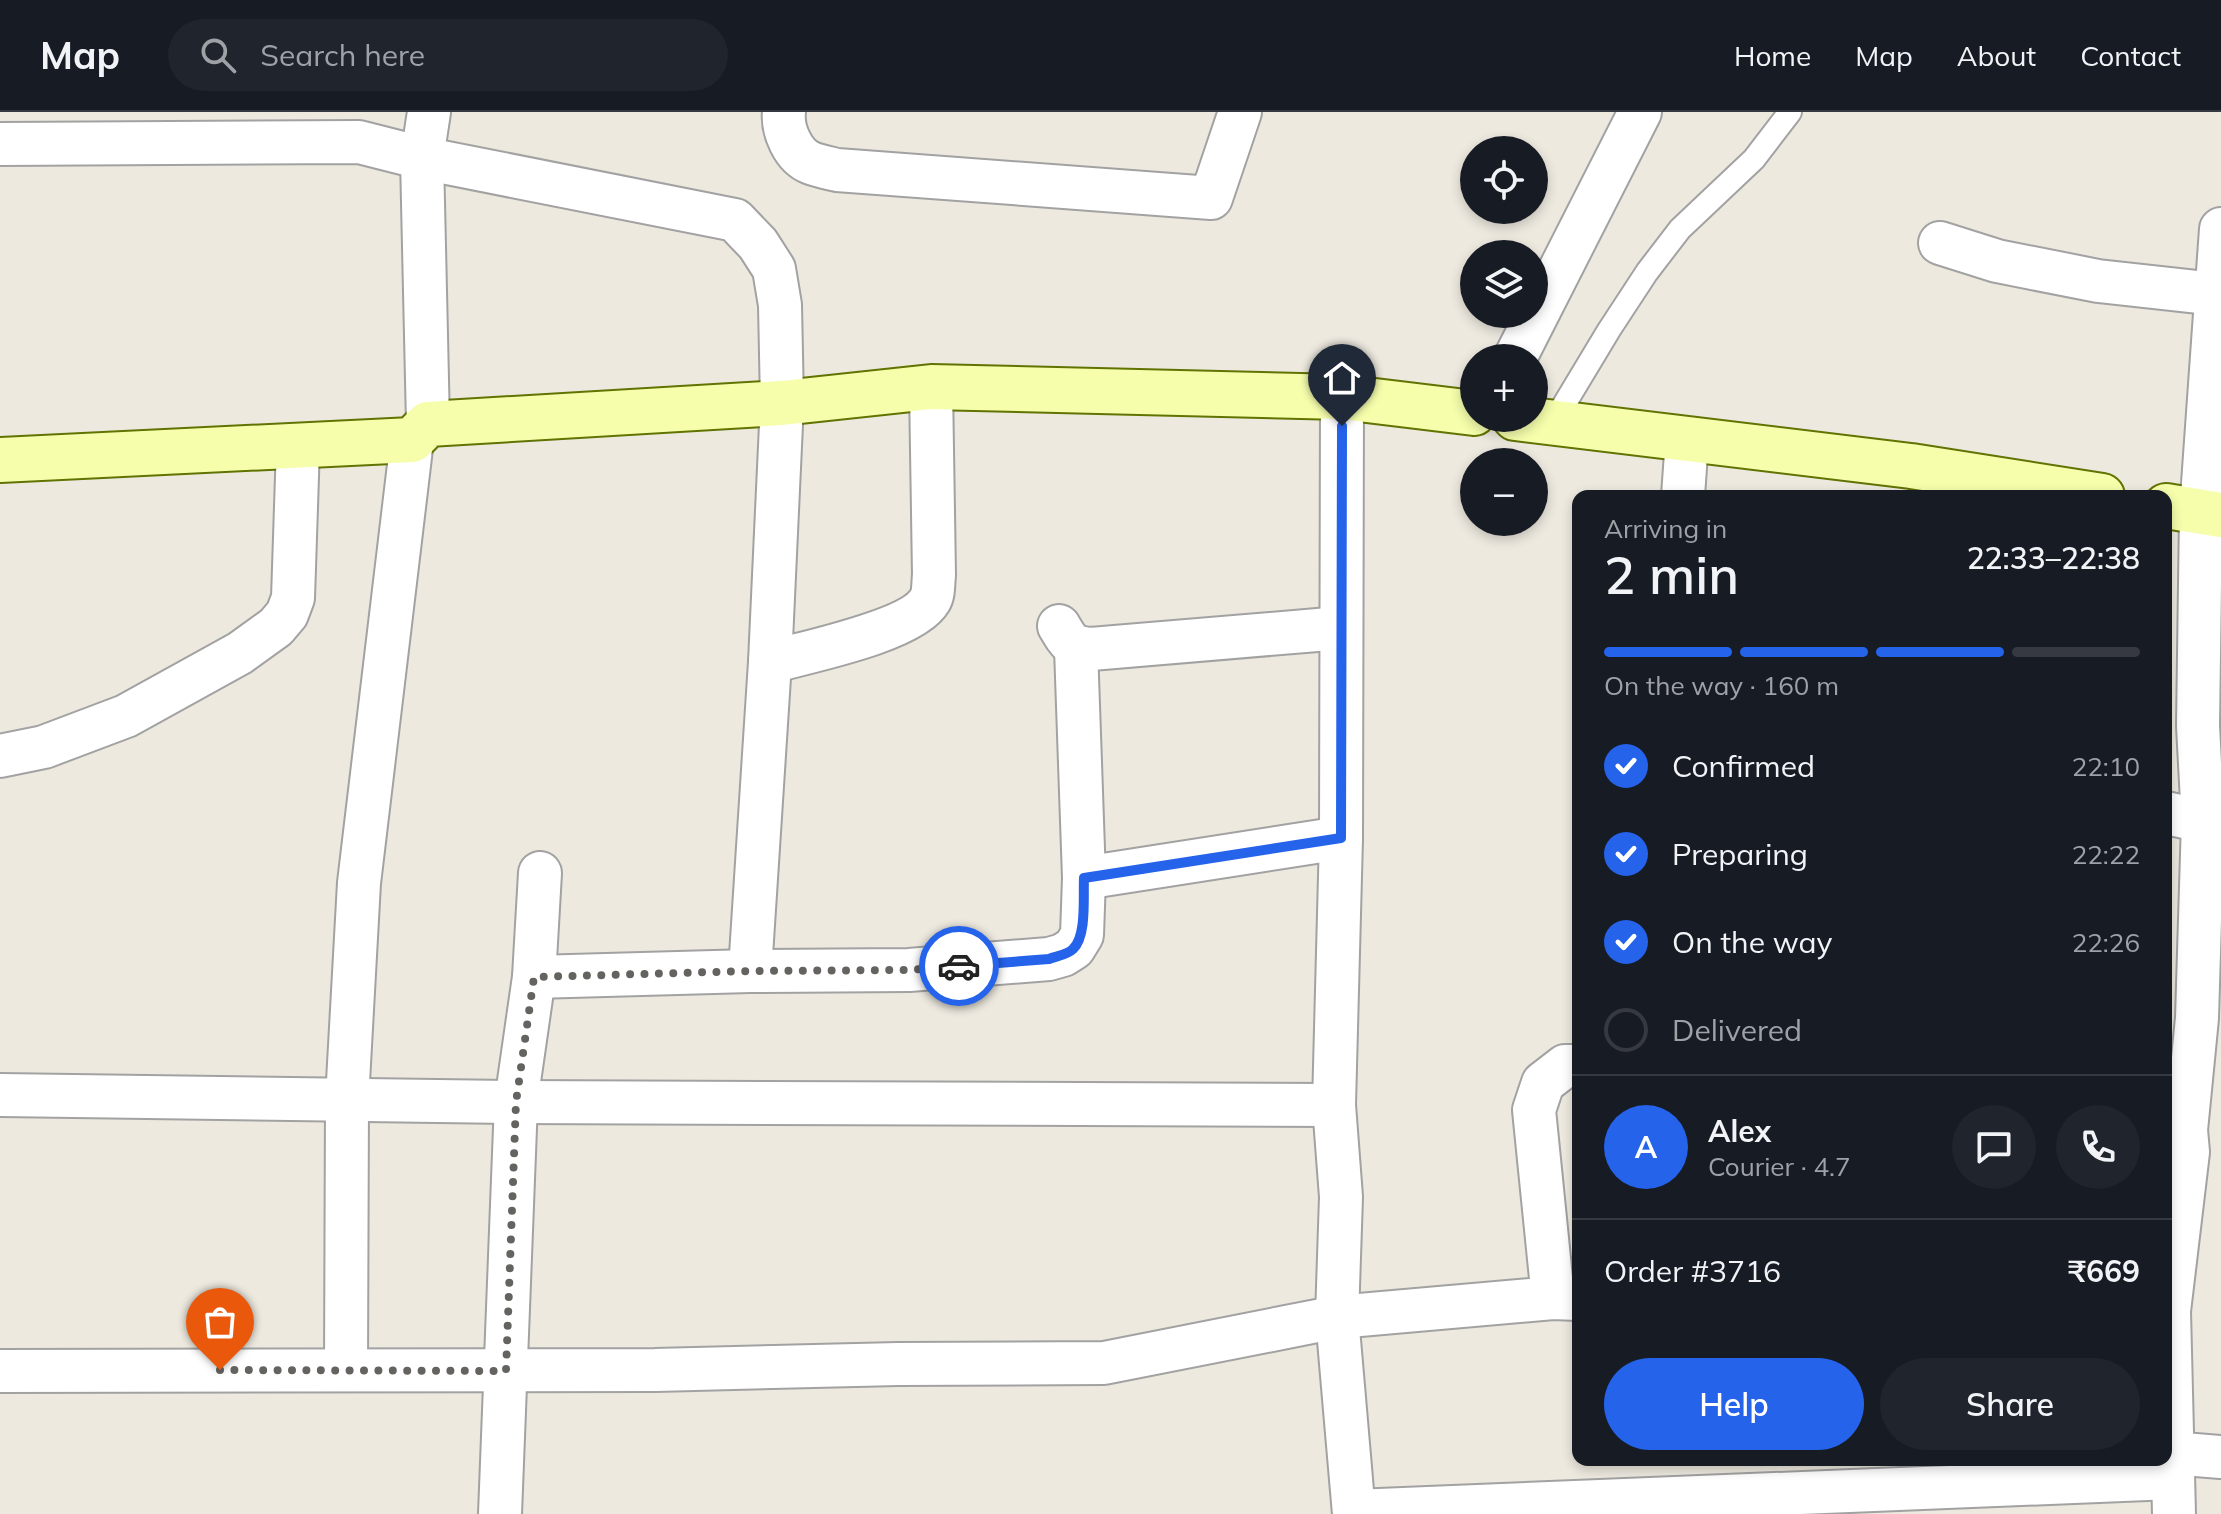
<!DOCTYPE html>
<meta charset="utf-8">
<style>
body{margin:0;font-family:Mulish,sans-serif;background:#20242c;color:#f1f3f6;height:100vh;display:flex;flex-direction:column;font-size:30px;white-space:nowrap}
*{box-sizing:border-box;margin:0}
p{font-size:26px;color:#9ea1a6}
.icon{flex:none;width:44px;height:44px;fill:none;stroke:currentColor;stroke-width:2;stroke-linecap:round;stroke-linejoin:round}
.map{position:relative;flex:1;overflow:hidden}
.drawer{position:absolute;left:1572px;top:378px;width:600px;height:976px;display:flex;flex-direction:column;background:#171b24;border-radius:16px;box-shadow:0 4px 12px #0003}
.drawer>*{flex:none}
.fabs{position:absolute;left:1460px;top:24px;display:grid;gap:16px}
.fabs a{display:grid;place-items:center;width:88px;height:88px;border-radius:50%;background:#171b24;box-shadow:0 4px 12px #0003;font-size:40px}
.pin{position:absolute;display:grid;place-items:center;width:68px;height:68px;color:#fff;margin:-82px -34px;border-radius:50% 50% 50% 0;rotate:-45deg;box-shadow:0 0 8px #0007}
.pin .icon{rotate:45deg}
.courier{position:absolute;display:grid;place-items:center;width:80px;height:80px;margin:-40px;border:6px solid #2563eb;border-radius:50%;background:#fff;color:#222;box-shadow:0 2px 10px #0007}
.summary em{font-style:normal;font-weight:600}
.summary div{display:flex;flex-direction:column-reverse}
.summary{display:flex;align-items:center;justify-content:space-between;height:136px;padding:0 32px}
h1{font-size:52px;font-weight:600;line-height:60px}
.bar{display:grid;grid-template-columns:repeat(4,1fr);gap:12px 8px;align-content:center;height:96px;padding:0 32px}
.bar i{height:10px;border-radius:6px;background:#363941}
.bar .on{background:#2563eb}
.bar p{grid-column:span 4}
.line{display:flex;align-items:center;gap:20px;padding:0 32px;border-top:2px solid #363941}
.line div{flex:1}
.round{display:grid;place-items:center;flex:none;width:84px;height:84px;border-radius:42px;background:#20242c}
ol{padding:0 32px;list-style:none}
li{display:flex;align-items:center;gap:24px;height:88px}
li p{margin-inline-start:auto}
li .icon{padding:8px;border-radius:50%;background:#2563eb;color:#fff;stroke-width:4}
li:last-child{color:#9ea1a6}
li i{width:44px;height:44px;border:4px solid #363941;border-radius:50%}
.action{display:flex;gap:16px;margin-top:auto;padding:16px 32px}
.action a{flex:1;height:92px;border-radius:48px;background:#2563eb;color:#fff;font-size:32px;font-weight:600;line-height:92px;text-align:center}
.action a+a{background:#20242c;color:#f1f3f6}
header{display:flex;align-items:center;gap:48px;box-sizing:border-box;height:112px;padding:0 40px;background:#171b24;border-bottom:2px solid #363941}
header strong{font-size:38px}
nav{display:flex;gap:44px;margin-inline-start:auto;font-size:28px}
.search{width:560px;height:72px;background:#20242c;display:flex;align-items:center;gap:20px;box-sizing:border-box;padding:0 28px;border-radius:44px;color:#9ea1a6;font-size:30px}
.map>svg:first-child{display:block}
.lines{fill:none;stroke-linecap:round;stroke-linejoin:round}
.lane-casing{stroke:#a2a2a2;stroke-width:26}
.street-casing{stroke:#a2a2a2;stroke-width:46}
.secondary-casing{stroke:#617300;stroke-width:48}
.lane{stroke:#fff;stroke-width:22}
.street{stroke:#fff;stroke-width:42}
.secondary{stroke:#f6feac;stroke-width:44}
.done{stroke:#646360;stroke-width:8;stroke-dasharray:0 14.4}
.route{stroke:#2563eb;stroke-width:10}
</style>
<header>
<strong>Map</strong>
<div class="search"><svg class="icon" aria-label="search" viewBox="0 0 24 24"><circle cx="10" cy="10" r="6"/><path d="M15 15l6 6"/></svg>Search here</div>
<nav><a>Home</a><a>Map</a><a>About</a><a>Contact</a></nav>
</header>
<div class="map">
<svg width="2221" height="1402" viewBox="0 0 2221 1402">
<rect width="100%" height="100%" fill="#ede9df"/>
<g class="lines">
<!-- lane casing -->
<g class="lane-casing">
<path id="lane" d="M1553,311L1609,218L1647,160L1680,117L1754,47L1790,0"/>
</g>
<!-- street casing -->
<g class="street-casing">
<g id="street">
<path d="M784,0C782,18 793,44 811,51C819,54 829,56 837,58L1211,86L1240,0"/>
<path d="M0,32L359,30L422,46L735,108L758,132L774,157L780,193L782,291L770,550L750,859"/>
<path d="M1940,131L1997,149L2098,169L2216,182"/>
<path d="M1515,246L1640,0"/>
<path d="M1342,285L1341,726L1334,993L1341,1085L1337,1205L1354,1402"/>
<path d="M428,312L422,46L429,0"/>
<path d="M1683,384L1687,327"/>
<path d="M1059,514C1069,531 1071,535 1091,537L1341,516"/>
<path d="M770,550C806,540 913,519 930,488C934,482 933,470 934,463L931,275"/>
<path d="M0,644L44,635L126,604L240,541L276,515L287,502L293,486L298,334"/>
<path d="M2166,701L2203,709"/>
<path d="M1084,766L1341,726"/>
<path d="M534,865L750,859L909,858L1049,847L1063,843L1074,836L1082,823L1084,766L1076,536"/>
<path d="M0,983L516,990L1334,993"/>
<path d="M1553,1186L1534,998L1543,971L1565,954H1578"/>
<path d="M346,1258L347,988L359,771L412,328"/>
<path d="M0,1259L655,1258L898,1252L1104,1251L1337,1205L1553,1186L1578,1187"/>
<path d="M2171,1341L2221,1345"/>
<path d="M1354,1399L2172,1366"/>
<path d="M500,1402L516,990L534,865L540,761"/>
<path d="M2174,1402L2169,1199L2188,1040L2186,1018L2197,906L2203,709L2198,614L2201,400L2221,117"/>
</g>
</g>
<!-- secondary casing -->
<g class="secondary-casing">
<g id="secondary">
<path d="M1515,306L1911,354L2102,384"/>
<path d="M0,348L412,328L428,312L782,291L931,275L1342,285L1474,301"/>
<path d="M2166,394L2221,403"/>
</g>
</g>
<!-- lane -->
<use href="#lane" class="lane"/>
<!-- street -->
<use href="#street" class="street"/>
<!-- secondary -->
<use href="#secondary" class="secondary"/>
</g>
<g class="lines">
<!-- done -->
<path class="done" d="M220,1258L506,1259L516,990L534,865L750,859L909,858L959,854"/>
<!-- route -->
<path class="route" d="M959,854L1049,847C1057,844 1067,843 1073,837C1087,824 1083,785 1084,766L1341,726L1342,314"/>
</g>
</svg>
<div class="fabs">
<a><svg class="icon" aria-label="locate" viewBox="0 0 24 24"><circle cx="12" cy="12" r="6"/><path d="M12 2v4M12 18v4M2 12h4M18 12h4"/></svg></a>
<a><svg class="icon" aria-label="layers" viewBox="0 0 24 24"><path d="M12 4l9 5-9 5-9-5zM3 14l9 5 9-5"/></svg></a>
<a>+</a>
<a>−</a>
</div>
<div class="pin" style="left:220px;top:1258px;background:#ea580c"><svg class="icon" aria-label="bag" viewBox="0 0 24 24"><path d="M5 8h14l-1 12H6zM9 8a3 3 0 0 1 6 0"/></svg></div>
<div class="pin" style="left:1342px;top:314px;background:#1f2937"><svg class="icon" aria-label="home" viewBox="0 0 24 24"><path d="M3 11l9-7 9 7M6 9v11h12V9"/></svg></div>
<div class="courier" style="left:959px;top:854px"><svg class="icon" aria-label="car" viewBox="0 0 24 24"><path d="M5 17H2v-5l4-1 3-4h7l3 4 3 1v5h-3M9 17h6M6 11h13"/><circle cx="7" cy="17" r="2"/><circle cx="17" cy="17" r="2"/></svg></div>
<section class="drawer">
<div class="summary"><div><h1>2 min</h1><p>Arriving in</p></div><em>22:33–22:38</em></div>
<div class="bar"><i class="on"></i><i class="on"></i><i class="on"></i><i></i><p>On the way · 160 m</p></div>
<ol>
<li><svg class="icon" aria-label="check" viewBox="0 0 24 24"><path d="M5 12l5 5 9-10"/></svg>Confirmed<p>22:10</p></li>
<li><svg class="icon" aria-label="check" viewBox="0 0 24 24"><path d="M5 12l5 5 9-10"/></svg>Preparing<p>22:22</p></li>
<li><svg class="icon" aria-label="check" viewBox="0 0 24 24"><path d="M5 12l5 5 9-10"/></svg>On the way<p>22:26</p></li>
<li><i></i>Delivered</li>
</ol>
<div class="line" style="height:144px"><b class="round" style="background:#2563eb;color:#fff">A</b><div><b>Alex</b><p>Courier · 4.7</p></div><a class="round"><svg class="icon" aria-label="chat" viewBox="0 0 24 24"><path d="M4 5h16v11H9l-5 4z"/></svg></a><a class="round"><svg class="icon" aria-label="phone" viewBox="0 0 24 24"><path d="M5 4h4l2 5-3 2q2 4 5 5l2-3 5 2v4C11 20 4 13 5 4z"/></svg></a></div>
<div class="line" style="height:104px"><div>Order #3716</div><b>₹669</b></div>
<div class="action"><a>Help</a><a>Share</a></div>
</section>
</div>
